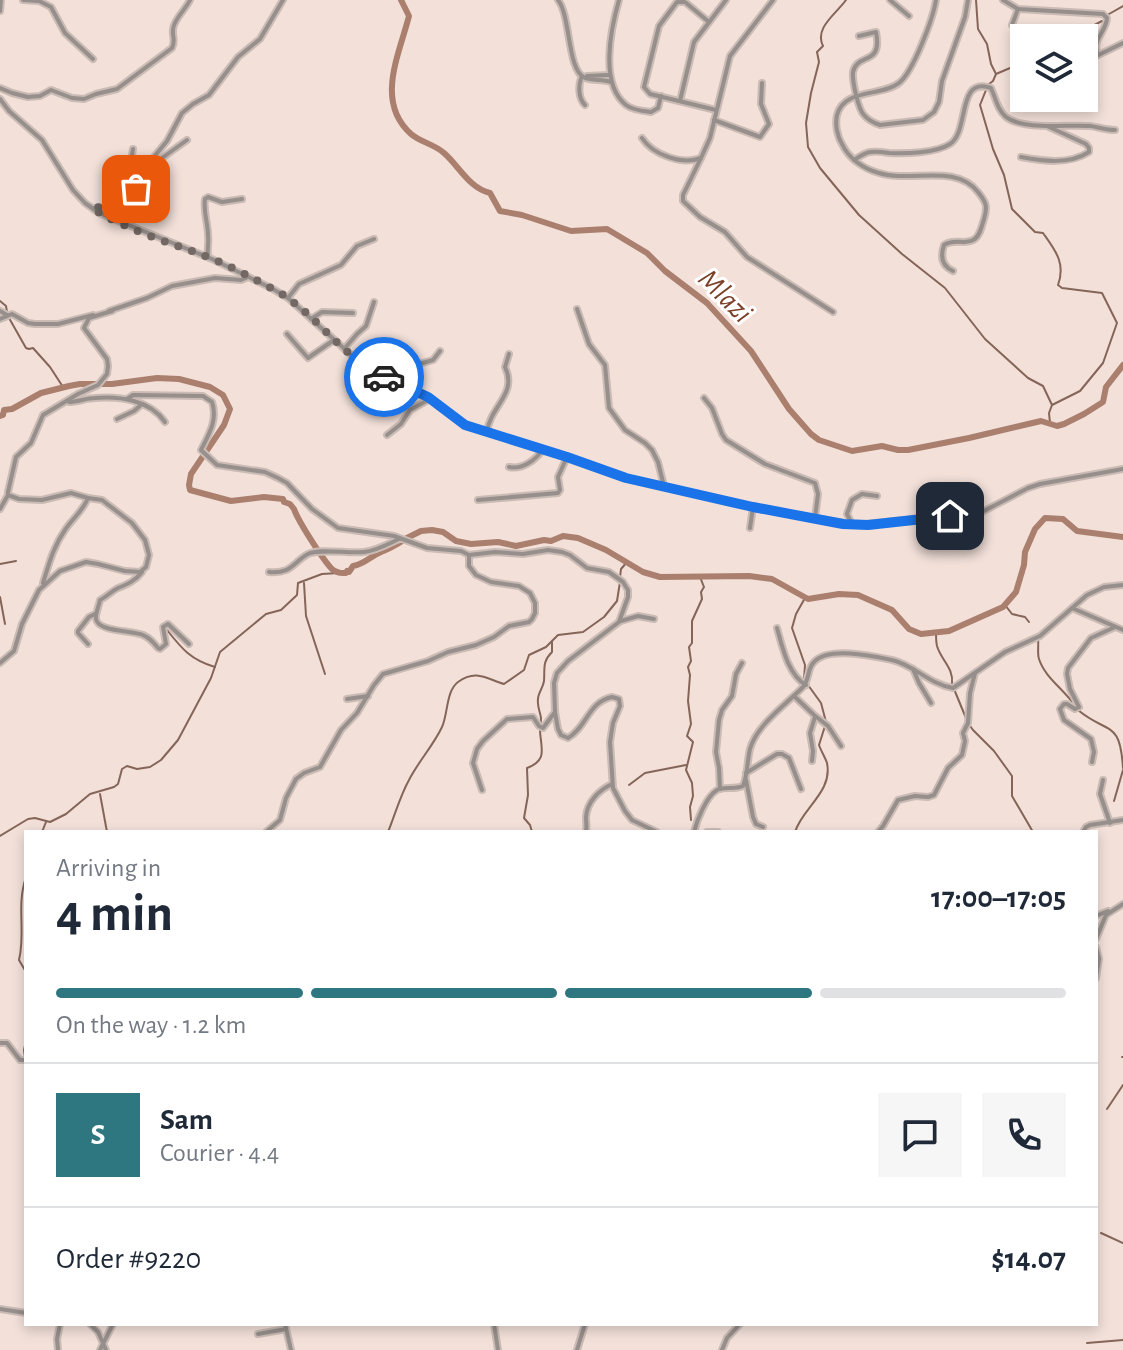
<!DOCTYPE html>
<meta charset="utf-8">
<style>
body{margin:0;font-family:"Alegreya Sans",sans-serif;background:#f6f6f7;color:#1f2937;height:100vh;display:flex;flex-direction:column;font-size:30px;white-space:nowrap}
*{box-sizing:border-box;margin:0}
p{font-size:26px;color:#747a83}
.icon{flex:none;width:44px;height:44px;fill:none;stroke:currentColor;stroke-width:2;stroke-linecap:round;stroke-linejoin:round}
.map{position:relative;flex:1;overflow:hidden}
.sheet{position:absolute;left:24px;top:830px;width:1074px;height:496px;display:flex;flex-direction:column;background:#fff;border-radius:0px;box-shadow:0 4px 12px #0003}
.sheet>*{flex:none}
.controls{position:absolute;left:1010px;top:24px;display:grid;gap:16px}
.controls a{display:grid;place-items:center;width:88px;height:88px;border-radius:0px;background:#fff;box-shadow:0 4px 12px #0003;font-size:40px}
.pin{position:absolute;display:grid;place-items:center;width:68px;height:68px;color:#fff;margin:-34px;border-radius:16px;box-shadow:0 4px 12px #0006}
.courier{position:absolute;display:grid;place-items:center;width:80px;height:80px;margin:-40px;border:6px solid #1a73e8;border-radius:50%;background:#fff;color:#222;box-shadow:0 2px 10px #0007}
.summary em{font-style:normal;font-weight:700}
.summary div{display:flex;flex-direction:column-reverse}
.summary{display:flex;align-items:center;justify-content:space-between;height:136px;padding:0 32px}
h1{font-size:52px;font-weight:700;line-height:60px}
.bar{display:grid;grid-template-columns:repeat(4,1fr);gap:12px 8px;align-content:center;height:96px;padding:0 32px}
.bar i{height:10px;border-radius:6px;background:#e0e1e3}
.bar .active{background:#2e7680}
.bar p{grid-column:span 4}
.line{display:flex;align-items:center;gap:20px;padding:0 32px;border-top:2px solid #e0e1e3}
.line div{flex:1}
.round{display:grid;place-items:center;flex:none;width:84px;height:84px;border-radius:0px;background:#f6f6f7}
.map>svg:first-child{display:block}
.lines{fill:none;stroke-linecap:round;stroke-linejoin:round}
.stream{stroke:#856558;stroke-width:2}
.river{stroke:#aa7f6e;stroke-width:6}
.minor-casing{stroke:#cbbbb5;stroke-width:8}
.minor{stroke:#968f8c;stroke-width:4}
.done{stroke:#736863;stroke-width:8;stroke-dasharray:0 14.4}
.route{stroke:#1a73e8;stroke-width:10}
.labels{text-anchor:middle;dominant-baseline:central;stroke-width:6;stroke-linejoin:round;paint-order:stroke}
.water-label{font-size:30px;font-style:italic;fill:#7b4028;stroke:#fff}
</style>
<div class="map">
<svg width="1123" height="1350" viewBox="0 0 1123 1350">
<rect width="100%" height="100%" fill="#f2e0d9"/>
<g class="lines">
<!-- stream -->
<g class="stream">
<path d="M846,0C836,14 814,28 823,46L817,52L819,62L811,93L806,123L808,147L820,168L859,215L902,254L945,288L985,339L1028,378L1043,386L1052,405L1049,413L1050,423"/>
<path d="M976,0L978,29L987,44L991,64L996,74"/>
<path d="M1109,14L1123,6"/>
<path d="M1070,38L1102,21"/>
<path d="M989,84L993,81L996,74L1024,62"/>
<path d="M986,90L980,105L993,149L1004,175L1012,209L1035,232L1043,233C1055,250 1066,263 1058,285L1062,288L1102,293L1117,323L1103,363L1080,391L1052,405"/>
<path d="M0,301L6,306L7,312"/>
<path d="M9,318L26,348L29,349L33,348L50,367L63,387"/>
<path d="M0,564L16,561"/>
<path d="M620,577L621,569L627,562"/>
<path d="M304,583L306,616L325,674"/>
<path d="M0,597L5,624"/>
<path d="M1005,605L1012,614L1025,617L1029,622"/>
<path d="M167,630C182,649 191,660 215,667"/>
<path d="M936,632C936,637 936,642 937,646C941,660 954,668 952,684"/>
<path d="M1038,639C1039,645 1037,653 1039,659C1045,678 1065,690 1076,707"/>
<path d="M804,680L805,665L792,628L796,614L805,598"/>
<path d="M808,685L821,703L826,722"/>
<path d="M954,689L968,723L973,730L994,751L1012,776V796L1033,832"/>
<path d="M1078,710C1108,735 1120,719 1123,768"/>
<path d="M629,785L645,773L686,765"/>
<path d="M100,794L107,832"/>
<path d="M1114,801L1123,770"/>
<path d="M691,820L690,807L693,796L692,783L686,770L693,742L687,736L691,724L688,701L690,675L688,667L691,661L689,647L692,643V621L702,599L701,592L704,587L700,577"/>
<path d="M42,832L46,822"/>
<path d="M388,832C395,815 400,796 409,780C418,762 433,746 442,727C448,714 446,691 458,682C476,669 487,679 504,684L524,670L529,655L546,647L558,635L583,632L604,617L617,601L620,582"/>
<path d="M532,832L530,825L524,818L528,795L527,768C548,760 541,749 540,731C540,727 541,723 541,718C540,712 537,705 538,699C538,693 543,688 544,681C545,668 542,662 552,652V642"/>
<path d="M795,832C802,808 833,792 827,763C825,757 821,751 819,745L825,726"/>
<path d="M0,836L28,819L35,818L50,822L66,814L90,794L114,787L118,784L122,769L127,766L137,769L150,767L161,760L178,740L211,678L220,652L266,614L281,610L297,595L298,583L322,574L339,573"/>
<path d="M26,877C16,906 26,932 19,960L26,972"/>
<path d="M26,1041L24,1050L26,1065"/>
<path d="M1122,1057H1123"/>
<path d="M1107,1109L1123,1085"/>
<path d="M1101,1233L1123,1243"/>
<path d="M25,1241L26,1239"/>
<path d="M1087,1343L1123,1340"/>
</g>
<!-- river -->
<g class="river">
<path d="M401,0L409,16C399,55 375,102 411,134C420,142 434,144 444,153C459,166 469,188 490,193L500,211L522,215L571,231L607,229L647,253L665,271L707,303L751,351L789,409L811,434L819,440L852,451L882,446L898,450H908L969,438L1041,421L1057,426L1064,424L1084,414L1103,402L1106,387L1123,365"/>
<path d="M0,416L3,415L4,410L12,409L41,393L69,386L80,384H112L157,378L179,379L210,387L223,395L230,409L224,425L191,474L189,485L190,490L231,501L264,497L283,499L284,502L290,504L294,509C298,521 325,563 333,570C339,573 339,573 346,573L347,571L349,572L353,566C365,564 369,557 381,552C389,549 396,545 404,540"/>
<path d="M405,539L421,531L432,530L443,532L456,541L471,544L498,542L516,546L544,540L551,541L563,536L578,538L606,550L643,572L660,577L749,576L772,579L808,599L839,594L858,595L892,610L909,629L921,634L949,631L1003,607L1016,592L1024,565L1025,552L1035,529L1045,518L1063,519L1077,531L1123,537"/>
</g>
<!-- minor casing -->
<g class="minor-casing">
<g id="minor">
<path d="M23,0L39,1L51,7L65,33L93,59"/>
<path d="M558,0C571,16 567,71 585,78C593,81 602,79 611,82"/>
<path d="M619,0C611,28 599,84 626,105C632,110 643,111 651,112L658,108L661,96"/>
<path d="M890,0L909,16"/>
<path d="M936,0C933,19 913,72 899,83C881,97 844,88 837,115C835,124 837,136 842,144C849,159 864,169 879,173C911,183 955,163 978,192C986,202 988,206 984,219C982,225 980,237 973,240C964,245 954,238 944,245C940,257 942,266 953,271"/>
<path d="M1003,0L1018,9L1103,14L1107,18C1106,33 1091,39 1098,55"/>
<path d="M1018,9L1012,25L1025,34L1024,39"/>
<path d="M0,11L1,0"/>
<path d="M709,22L685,2H677L659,26L644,87L650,94L716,110"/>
<path d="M859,36L876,32C883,67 857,52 853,72C852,80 858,109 864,115C868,120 874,123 880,125L923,120L934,112L939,102L942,81L965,17L968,0"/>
<path d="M1084,62L1123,43"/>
<path d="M582,76C578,85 578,98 585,105"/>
<path d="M587,76L609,75"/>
<path d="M0,88L12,93L28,97L40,96L51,90L72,98L84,99L96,94L117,89L172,48C176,40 172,37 173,29C174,19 186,9 190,0"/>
<path d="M0,99L9,111L42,140L73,190L85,203L99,213L212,259L273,289L288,298L359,362L377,373L428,397L465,425L567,457L626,478L753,507L856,525L982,512L1028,488L1040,484L1123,469"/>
<path d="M680,101L694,42L726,0"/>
<path d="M714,120L760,137L769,124L761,104L762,83"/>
<path d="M642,138C653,155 682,165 701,158L710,138L730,56L773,0"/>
<path d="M133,149L132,155L139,176"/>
<path d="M1021,157C1043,161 1069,165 1089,152V148L1086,144L1047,126"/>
<path d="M701,158L683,195V201L700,217L725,232L747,257L833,312"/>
<path d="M854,160C859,157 864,153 870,152C876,151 883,152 889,153C905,154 936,153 950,144C970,131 956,76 991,88C996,99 997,109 1006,117C1024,131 1067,124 1090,126C1098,127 1106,130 1115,130"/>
<path d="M149,165L155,163L187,140"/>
<path d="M94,208L111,207L133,192L144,169L167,141L182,113L193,104L209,95L238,57L260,39L283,0"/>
<path d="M208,257C207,249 209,243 208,235C208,223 203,212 205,199L208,197L222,202L242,199"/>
<path d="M288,298L299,284L341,265L357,246L374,239"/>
<path d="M577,309L589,344L605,365L609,408L625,430L645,443L652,450L658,462L664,486"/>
<path d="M0,311L7,315"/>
<path d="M109,311L147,298L172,286L215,278L241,280L248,277"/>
<path d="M0,319L12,314L28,323L35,324H58L93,315"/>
<path d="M311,319L322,312L353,313"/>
<path d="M287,334L308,358L334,340"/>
<path d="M344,349L357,334L366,326L374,302"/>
<path d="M390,380L409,367L433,360L440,351"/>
<path d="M704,398L712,408L722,434L726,440L765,464L815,483L818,494L815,518"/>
<path d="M127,399L133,395L203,396L212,402C218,420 209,434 201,450L217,465L265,472L278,478L287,483L312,509L338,528L394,536L427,548L461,551L469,555L495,552L523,554L548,550L562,552L570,555L587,568L609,572L623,582L628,590V597L619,622L568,661L557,673L554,683L555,712L558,729L561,735L568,738C587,727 588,702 612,697L619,699L620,706L613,723L610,742L613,788L625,811L632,820L657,832"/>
<path d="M69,402C78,402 86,398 95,398C120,396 150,400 165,422"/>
<path d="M117,419L134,411L142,404"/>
<path d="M487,432C490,406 518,394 505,367L509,354"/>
<path d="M387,435L401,424L410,410L430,399"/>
<path d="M509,467C522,470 536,460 543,449"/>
<path d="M478,500L558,493L560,490L558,477L567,457"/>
<path d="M0,509L8,495"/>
<path d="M852,524L847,514L852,500L862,494L877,496"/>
<path d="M750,528L753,507"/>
<path d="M142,572C135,581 128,584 118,588C112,591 106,597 100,600C99,606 95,614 96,619C98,632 132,630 143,635C150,638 153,642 158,648L160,649L166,644L163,627L168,624L189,644"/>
<path d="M269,572C292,574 292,563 308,554C320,548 349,554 364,552C376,551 388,544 399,539"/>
<path d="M43,583C49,564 53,547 65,530C72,519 83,511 88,498"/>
<path d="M1072,608L1123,630"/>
<path d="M621,621L638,616L654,619"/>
<path d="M777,628C782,646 788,675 806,685"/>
<path d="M88,644L78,633V631L89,617L95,614"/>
<path d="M0,663L14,651L22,624L39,590L60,571L86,562L98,564L125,571L140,572L146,567L149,555L145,540L132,523L102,500L88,498L71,493L42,500L19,499L8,495V492L16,457L31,443L43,415L78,394L98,385L107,374L108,366L107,359L84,328L89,318L112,311"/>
<path d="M913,669L919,683L931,703"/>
<path d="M794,696L814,715L828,726L841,746"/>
<path d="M347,699L368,696"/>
<path d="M812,761L813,751L810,733L815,717"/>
<path d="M1092,762L1094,752L1091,739L1064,720L1060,709L1064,704H1067L1075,709L1079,707L1070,689L1067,674L1068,668L1091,638L1115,627"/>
<path d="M746,773L777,754H782L789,758L801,789"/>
<path d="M746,780L753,817L756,824L763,827"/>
<path d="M1103,780L1100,794L1110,823"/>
<path d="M720,789L719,768L716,752L719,720L722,710L732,696L736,674L742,663"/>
<path d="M482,790L473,763L477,749L483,741L507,719L533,717L539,726L543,728L555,712"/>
<path d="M266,832L280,820L286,798L296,779L304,773L320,767L341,730L357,713L374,685L383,674L428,661L448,652L476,645L494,637L509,626L529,622L532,619L535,613V603L530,593L519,586L491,582L476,575L469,566V555"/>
<path d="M586,832C587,827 586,822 586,817C587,802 599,790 612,784"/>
<path d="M694,832C697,820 706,797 717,790C723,786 734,790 743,786C748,774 747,761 750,749C756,726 785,705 801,689C811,680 806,670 814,662C828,646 873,656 892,660C914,665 929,684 953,688L1005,652L1040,636L1087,595L1104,587L1123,585"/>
<path d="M707,832H718"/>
<path d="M878,832L883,826L898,800L915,796L928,797L934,795L948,768L962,755L965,741L963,733L968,723L970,693L975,673"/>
<path d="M1083,832L1086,827L1090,825L1123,820"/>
<path d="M1096,916L1108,911"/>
<path d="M1096,939L1106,915L1123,904"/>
<path d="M1096,947L1099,959L1096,978"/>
<path d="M0,1043H7L20,1060H26"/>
<path d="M0,1309L26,1313"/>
<path d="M90,1324L98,1332L106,1350"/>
<path d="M285,1324L291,1350"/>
<path d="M494,1324L498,1350"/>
<path d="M258,1334L286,1329"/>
<path d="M58,1350L57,1339L60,1324"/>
<path d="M100,1350L113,1324"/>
<path d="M577,1350L585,1324"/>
<path d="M722,1350L727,1338L740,1324"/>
</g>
</g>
<!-- minor -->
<use href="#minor" class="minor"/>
</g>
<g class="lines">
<!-- done -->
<path class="done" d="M136,189C121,205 112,206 92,208C120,227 167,242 200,254C225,263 249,276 273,289C315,311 340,356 384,377"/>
<!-- route -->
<path class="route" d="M384,377L428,397L465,425L567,457L626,478L753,507L843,524L868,525L950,516"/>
</g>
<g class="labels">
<!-- water labels -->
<g class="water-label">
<text transform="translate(725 296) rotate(45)">Mlazi</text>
</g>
</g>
</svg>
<div class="controls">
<a><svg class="icon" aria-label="layers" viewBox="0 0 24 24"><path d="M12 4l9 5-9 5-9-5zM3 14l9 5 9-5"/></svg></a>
</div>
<div class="pin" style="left:136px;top:189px;background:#ea580c"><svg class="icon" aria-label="bag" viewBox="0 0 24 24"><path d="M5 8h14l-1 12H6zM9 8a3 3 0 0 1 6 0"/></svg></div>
<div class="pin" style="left:950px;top:516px;background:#1f2937"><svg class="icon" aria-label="home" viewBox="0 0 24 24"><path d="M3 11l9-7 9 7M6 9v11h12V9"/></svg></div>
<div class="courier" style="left:384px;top:377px"><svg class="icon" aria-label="car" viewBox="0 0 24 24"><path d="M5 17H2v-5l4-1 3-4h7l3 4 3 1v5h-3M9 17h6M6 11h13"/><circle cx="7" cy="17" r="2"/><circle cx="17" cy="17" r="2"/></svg></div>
<section class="sheet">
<div class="summary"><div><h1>4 min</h1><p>Arriving in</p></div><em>17:00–17:05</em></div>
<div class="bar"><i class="active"></i><i class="active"></i><i class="active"></i><i></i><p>On the way · 1.2 km</p></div>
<div class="line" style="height:144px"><b class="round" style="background:#2e7680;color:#fff">S</b><div><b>Sam</b><p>Courier · 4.4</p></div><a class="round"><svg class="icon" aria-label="chat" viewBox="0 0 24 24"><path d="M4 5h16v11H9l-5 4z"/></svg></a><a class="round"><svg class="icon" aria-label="phone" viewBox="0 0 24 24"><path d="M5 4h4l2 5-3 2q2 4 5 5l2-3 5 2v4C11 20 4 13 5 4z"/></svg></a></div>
<div class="line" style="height:104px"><div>Order #9220</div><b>$14.07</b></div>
</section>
</div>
